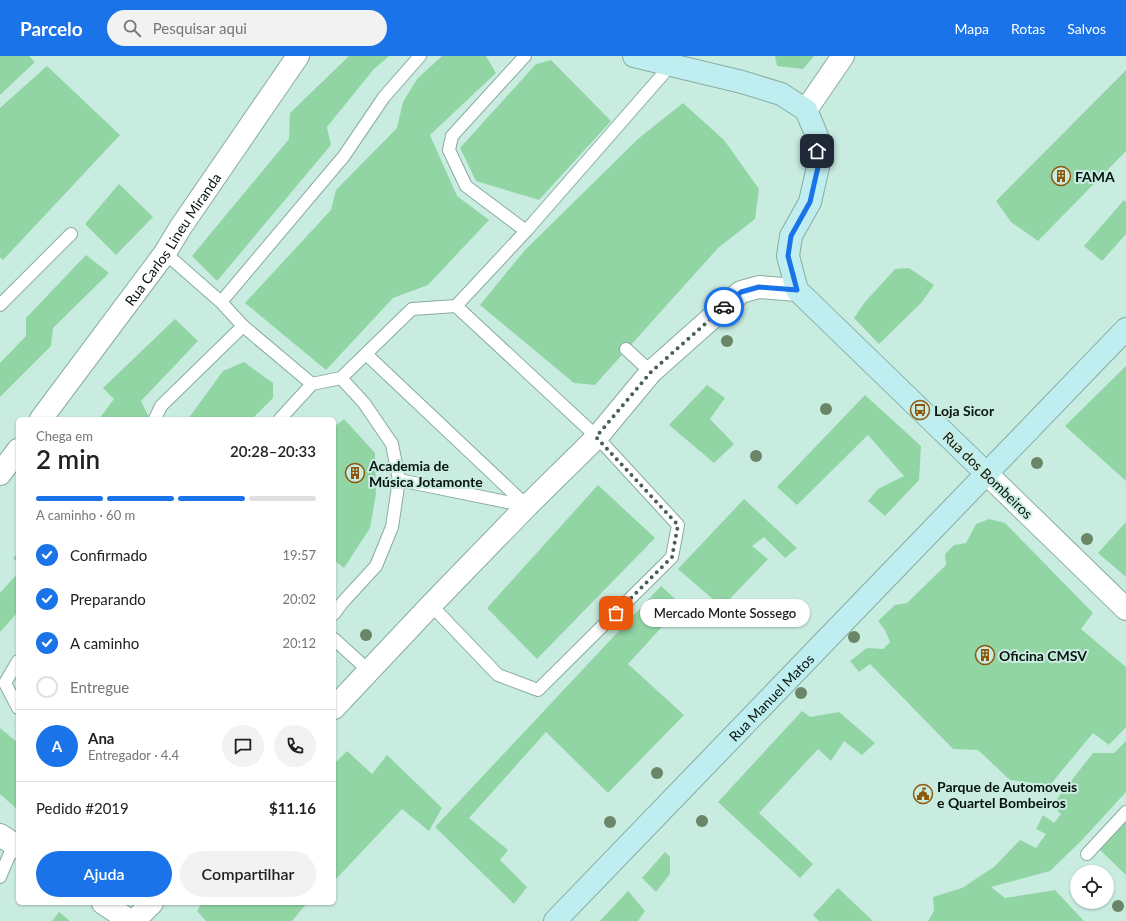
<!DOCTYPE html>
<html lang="pt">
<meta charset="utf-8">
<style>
body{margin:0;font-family:Lato,sans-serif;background:#f2f2f2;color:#222;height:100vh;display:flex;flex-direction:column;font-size:15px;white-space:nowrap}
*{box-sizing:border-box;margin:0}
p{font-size:13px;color:#767676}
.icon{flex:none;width:22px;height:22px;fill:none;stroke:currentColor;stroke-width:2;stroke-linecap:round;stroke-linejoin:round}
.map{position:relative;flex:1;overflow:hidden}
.side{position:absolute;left:16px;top:361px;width:320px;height:488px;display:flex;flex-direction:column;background:#fff;border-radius:6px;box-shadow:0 1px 3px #0004}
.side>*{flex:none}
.buttons{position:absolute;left:1070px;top:809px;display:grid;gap:8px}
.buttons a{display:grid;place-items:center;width:44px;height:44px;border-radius:50%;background:#fff;box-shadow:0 1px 3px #0004;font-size:20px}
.pin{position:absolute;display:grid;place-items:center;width:34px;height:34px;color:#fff;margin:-17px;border-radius:8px;box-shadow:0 2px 6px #0006}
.courier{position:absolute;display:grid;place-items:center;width:40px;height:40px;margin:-20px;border:3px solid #1a73e8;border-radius:50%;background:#fff;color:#222;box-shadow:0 1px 5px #0007}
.bubble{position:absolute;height:28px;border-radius:14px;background:#fff;box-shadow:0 1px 3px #0004;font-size:13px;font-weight:600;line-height:28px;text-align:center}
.head em{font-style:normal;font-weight:600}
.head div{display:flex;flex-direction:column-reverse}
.head{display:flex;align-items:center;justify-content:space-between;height:68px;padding:0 20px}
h1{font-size:26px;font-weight:600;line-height:30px}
.bar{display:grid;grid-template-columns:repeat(4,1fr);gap:6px 4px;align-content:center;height:48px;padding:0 20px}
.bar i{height:5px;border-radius:3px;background:#e0e0e0}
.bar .active{background:#1a73e8}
.bar p{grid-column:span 4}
.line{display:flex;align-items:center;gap:10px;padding:0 20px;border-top:1px solid #e0e0e0}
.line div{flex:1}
.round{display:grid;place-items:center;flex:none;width:42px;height:42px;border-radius:21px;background:#f2f2f2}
ol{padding:0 20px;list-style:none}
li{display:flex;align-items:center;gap:12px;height:44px}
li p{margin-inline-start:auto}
li .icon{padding:4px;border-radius:50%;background:#1a73e8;color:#fff;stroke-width:4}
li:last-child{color:#767676}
li i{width:22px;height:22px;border:2px solid #e0e0e0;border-radius:50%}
.primary-button{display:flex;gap:8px;margin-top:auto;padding:8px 20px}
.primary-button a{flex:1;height:46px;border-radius:24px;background:#1a73e8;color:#fff;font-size:16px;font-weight:600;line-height:46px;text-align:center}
.primary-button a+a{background:#f2f2f2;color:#222}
header{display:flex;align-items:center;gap:24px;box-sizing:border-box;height:56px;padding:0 20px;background:#1a73e8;color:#fff}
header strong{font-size:19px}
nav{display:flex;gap:22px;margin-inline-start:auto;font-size:14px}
.search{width:280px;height:36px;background:#f2f2f2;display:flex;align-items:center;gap:10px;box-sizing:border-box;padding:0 14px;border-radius:22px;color:#767676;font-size:15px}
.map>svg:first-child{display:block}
.building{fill:#92d5a5}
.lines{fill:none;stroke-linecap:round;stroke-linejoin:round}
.service-casing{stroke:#89aba0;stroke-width:14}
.minor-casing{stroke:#89aba0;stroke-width:24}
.tertiary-casing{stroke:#89aba0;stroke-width:24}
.secondary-casing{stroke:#89aba0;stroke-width:24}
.service{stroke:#fff;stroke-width:12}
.minor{stroke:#fff;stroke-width:22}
.tertiary{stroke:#fff;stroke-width:22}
.secondary{stroke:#beeeef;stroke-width:22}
.tree{fill:#6a8667}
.done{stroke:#4a5f58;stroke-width:4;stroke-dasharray:0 7.2}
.route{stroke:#1a73e8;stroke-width:5}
.labels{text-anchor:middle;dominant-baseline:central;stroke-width:4;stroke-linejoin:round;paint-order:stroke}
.poi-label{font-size:14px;font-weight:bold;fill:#06130f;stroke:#c9ece1;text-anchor:start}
.street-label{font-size:14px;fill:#06130f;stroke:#c9ece1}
</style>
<header>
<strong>Parcelo</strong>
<div class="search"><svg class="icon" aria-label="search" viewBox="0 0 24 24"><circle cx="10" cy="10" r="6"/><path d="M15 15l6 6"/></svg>Pesquisar aqui</div>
<nav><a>Mapa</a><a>Rotas</a><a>Salvos</a></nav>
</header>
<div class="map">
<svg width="1126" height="865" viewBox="0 0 1126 865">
<rect width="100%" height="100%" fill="#c9ece1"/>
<!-- building -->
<g class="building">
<path d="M0,0H29L35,6L0,39Z"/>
<path d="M349,0H389L373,14L327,71L331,89L217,225L192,200L289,83L290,57Z"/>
<path d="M442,0H486L496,17L430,79L457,140L489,164L428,229L393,242L326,314L245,247L331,154L336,134L397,72L403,46L417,23Z"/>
<path d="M775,0H814L803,13L777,10Z"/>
<path d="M551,4L611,65L539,144L476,125L460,92L536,8Z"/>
<path d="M47,10L120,79L3,204L0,201V52Z"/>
<path d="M1126,14V95L1038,185L1011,166L996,145Z"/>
<path d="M683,47L724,84L759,133L755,163L718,192L595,329L574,327L480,249L525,194L639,82Z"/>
<path d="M119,128L153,161L116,199L85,168Z"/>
<path d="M1124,144L1126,146V178L1102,205L1084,190Z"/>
<path d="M86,199L109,217L53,272L51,290L0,341V307L26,280V262Z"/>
<path d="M909,212L934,229L921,247L879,288L854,262L865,246L895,213Z"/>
<path d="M175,263L198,285L141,345L150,363H99L114,343L103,332Z"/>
<path d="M244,306L273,327V342L252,363H188L223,315Z"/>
<path d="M1126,310V425L1065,370Z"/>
<path d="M707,329L725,342L710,363L734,388L714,407L669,369Z"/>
<path d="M865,339L921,390L919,424L885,460L868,445L878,433L904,420L868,379L797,449L777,431Z"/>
<path d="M344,363L375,397L376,438L370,472L344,512L334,504V371Z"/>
<path d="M598,429L655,482L537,603L487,552Z"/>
<path d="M744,443L797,492L785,502L764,481L752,490L768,503L722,551L678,513Z"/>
<path d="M989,463L1005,467L1093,557L1081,573L1126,611V671L1109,689L1093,677L1050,729L1010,724L978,694L953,693L870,608L859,616L850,605L867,592L883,593L890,586L885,574L878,565L895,549L907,547L946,509L945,498L954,489L966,487L976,468Z"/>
<path d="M1126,466V521L1098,497Z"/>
<path d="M18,497V507L13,502Z"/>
<path d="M18,517V556L0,576V537Z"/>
<path d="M661,530L682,549L628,608L684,659L608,737L546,676L469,762L508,794L500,804L527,831L514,848L435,771Z"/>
<path d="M802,655L810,661L839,656L875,687L862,699L844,685L831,705L818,693L759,757L813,808L800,822L718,746Z"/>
<path d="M0,672L18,687V754L0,738Z"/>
<path d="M1126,685V736L1082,784L1050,815L991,831L1005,842L1055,834L1084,865H928L934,855L933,841L962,832L994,811L1020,784L1036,792L1046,778L1036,773L1043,759L1054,767L1061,758L1052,749L1093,697H1114Z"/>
<path d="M347,695L372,718L387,699L442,752L429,775L402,753L336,823H334V708Z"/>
<path d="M1126,763V819L1098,792Z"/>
<path d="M665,796L670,801V818L656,836L642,822Z"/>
<path d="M838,832L873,865H819L813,859Z"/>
<path d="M628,835L645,855L638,865H600Z"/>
<path d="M202,847H307L292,865H206L197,855Z"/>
<path d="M59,856L70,865H52Z"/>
</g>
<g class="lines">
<!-- service casing -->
<g class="service-casing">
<g id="service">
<path d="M525,0L452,80L449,94L466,130L526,175"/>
<path d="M221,246L344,100L384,41L420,0"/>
<path d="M0,249L71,178"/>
<path d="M456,250L526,175L671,9"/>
<path d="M243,270L312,328L280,363"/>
<path d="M626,293L651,316"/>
<path d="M366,298L527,450"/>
<path d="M341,322L364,347L392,388L399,424"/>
<path d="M312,328L341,322L412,253L456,250L597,381L678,469L672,501L538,634L498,619L431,549"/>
<path d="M155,363L161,350L243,270L221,246L165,197"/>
<path d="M334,558L342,547L376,510L392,471L399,424L527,450"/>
<path d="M334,583L368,614"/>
<path d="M18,605L5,627L18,652"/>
<path d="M1087,798L1126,756"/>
<path d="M0,821L14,788"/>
</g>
</g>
<!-- minor casing -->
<g class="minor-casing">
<g id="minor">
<path d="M806,54L843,0"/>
<path id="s1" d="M41,363L165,197L180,172L298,0"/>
<path d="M0,418L18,394"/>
<path d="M334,652L431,549L527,450L597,381L651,316L741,236L759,231L797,234"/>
<path d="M0,779L18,791"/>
<path d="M103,847L130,865"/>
<path d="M134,865L152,847"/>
</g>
</g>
<!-- tertiary casing -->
<g class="tertiary-casing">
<path id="tertiary" d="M986,417L1126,553"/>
</g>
<!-- secondary casing -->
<g class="secondary-casing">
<g id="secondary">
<path d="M634,0L742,26L781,38L806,54L817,80L818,111L810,146L791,180L788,200L797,234L986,417"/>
<path id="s2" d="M555,865L1126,273"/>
</g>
</g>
<!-- service -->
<use href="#service" class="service"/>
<!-- minor -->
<use href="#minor" class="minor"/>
<!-- tertiary -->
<use href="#tertiary" class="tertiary"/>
<!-- secondary -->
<use href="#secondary" class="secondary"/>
</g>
<!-- trees -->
<g class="tree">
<circle cx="727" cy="285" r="6"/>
<circle cx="826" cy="353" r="6"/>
<circle cx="756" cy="400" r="6"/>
<circle cx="1037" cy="407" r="6"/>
<circle cx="1087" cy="483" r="6"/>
<circle cx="366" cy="579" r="6"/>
<circle cx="854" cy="581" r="6"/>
<circle cx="801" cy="637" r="6"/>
<circle cx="657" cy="717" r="6"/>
<circle cx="702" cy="765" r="6"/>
<circle cx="610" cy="766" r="6"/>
<circle cx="1118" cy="850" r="6"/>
</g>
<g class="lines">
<!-- done -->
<path class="done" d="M616,557L672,501L678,469L596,381L651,316L724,251"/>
<!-- route -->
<path class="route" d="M724,251L741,236L759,231L797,234L788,200L791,180L810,146L818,111L817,95"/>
</g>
<!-- icons -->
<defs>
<g id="building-ring" transform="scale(1)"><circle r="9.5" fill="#c9ece1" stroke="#8e570b" stroke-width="1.5"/><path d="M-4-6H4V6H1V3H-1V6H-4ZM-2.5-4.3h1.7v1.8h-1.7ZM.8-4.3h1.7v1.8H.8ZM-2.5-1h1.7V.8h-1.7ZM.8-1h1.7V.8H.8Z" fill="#8e570b"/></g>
<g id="bus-ring" transform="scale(1)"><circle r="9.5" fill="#c9ece1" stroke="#8e570b" stroke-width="1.5"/><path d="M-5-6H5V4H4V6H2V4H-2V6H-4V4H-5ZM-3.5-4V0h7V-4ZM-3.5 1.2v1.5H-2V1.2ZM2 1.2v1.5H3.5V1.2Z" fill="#8e570b"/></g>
<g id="civic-ring" transform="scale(1)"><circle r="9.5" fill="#c9ece1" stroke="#8e570b" stroke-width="1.5"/><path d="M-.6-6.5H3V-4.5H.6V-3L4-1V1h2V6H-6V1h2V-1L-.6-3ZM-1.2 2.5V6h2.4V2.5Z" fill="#8e570b"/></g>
</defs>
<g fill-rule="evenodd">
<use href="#building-ring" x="1061" y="120"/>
<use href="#bus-ring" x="920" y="354"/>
<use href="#building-ring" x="355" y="417"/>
<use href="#building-ring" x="985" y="599"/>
<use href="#civic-ring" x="923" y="738"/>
</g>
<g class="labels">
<!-- poi labels -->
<g class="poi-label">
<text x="1075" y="120">FAMA</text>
<text x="934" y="354">Loja Sicor</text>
<text x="369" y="409">Academia de<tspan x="369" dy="16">Música Jotamonte</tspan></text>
<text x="999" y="599">Oficina CMSV</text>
<text x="937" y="730">Parque de Automoveis<tspan x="937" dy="16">e Quartel Bombeiros</tspan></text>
</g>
<!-- street labels -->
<g class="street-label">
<text stroke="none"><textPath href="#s1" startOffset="223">Rua Carlos Lineu Miranda</textPath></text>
<text transform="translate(988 419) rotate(44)">Rua dos Bombeiros</text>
<text stroke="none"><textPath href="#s2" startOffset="311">Rua Manuel Matos</textPath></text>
</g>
</g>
</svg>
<div class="buttons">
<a><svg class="icon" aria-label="locate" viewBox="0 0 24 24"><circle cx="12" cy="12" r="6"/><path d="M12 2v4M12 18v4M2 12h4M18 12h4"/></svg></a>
</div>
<div class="pin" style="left:616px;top:557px;background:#ea580c"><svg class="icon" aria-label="bag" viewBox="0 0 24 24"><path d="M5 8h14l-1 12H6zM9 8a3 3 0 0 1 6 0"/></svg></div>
<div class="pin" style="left:817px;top:95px;background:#1f2937"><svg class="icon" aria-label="home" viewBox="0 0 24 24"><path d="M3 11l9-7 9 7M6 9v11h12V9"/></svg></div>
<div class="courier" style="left:724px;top:251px"><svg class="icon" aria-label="car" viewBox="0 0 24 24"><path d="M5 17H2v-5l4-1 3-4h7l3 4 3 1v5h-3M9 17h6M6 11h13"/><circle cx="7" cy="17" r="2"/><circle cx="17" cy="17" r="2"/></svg></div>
<div class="bubble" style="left:640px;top:543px;width:170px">Mercado Monte Sossego</div>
<section class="side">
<div class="head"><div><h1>2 min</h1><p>Chega em</p></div><em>20:28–20:33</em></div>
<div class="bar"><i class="active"></i><i class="active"></i><i class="active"></i><i></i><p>A caminho · 60 m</p></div>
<ol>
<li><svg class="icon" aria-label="check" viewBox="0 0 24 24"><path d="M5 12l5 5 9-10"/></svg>Confirmado<p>19:57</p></li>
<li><svg class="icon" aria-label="check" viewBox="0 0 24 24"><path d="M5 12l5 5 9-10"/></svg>Preparando<p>20:02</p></li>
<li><svg class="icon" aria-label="check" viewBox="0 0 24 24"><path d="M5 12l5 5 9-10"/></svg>A caminho<p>20:12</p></li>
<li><i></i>Entregue</li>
</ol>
<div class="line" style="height:72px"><b class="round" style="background:#1a73e8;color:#fff">A</b><div><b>Ana</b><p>Entregador · 4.4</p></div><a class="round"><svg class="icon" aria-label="chat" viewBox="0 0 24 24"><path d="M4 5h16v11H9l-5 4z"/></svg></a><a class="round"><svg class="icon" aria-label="phone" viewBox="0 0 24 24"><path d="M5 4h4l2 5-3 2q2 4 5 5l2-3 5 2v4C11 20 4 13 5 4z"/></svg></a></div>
<div class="line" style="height:52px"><div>Pedido #2019</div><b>$11.16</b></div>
<div class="primary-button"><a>Ajuda</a><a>Compartilhar</a></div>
</section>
</div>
